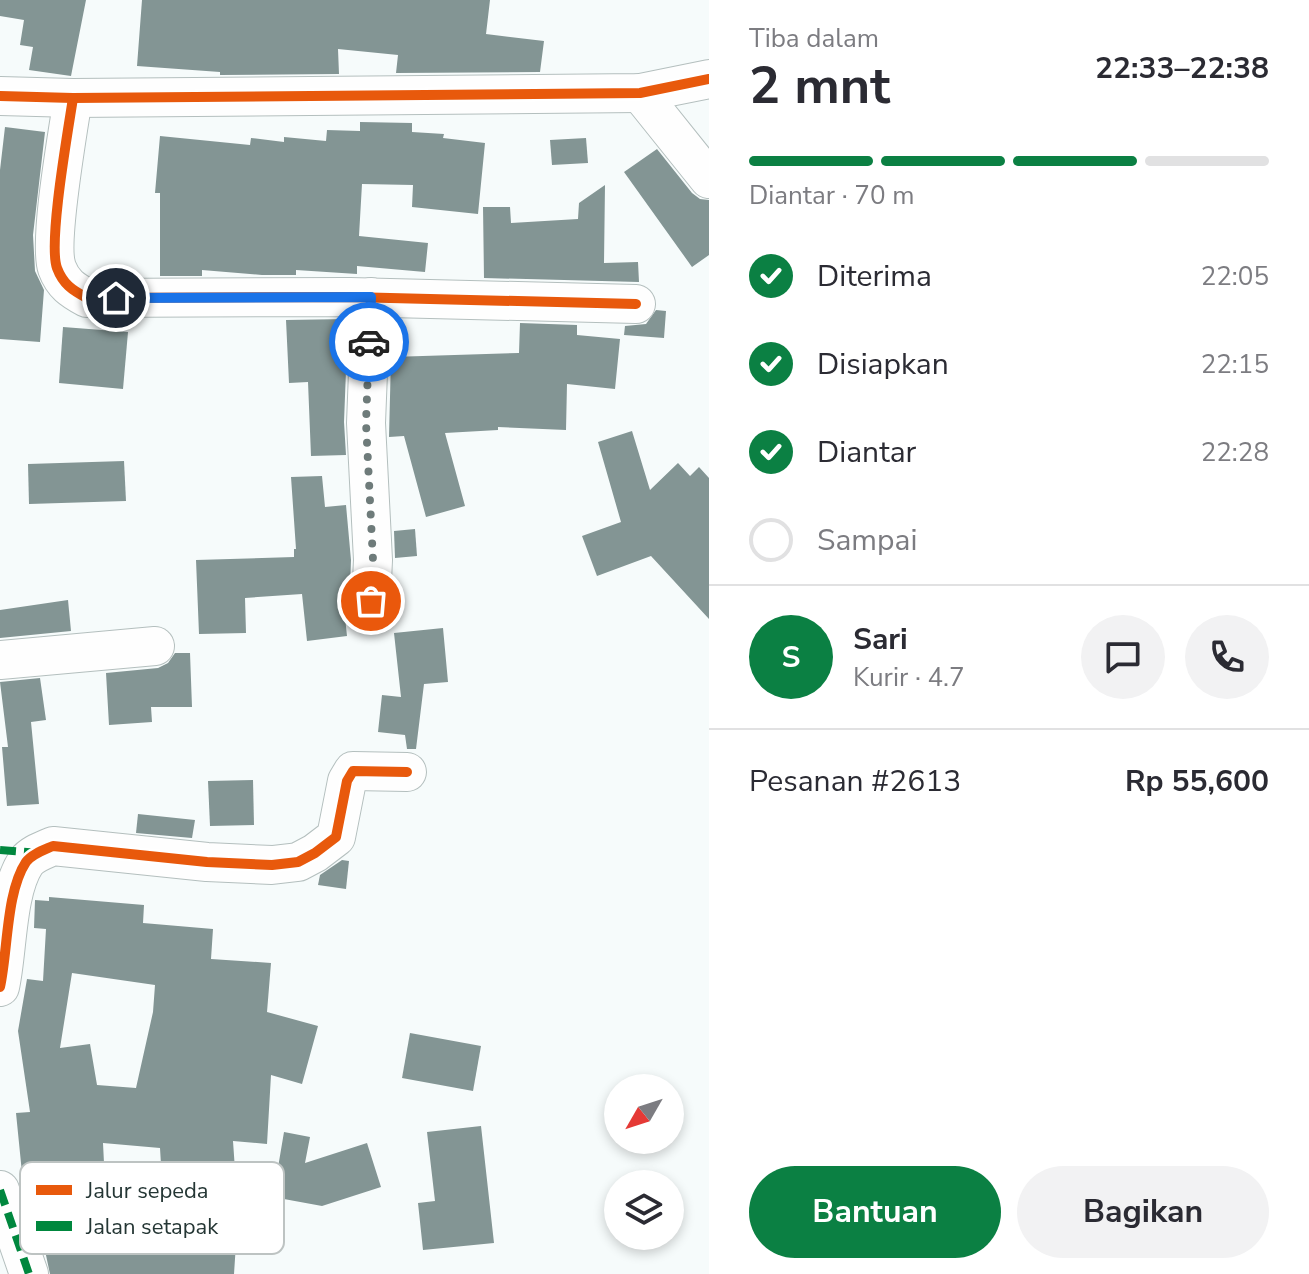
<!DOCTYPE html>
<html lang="id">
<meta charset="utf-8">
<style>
body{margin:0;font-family:"Nunito Sans",sans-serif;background:#f2f2f3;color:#2b2b33;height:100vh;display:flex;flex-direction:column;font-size:30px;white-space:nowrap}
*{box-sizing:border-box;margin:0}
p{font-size:26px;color:#7c7c81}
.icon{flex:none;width:44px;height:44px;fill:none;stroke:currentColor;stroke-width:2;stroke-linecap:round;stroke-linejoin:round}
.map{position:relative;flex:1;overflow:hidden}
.details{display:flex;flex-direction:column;background:#fff;width:600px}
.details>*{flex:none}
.needle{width:52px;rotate:231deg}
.controls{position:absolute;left:604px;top:1074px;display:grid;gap:16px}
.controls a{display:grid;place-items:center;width:80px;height:80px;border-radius:50%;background:#fff;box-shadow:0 4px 12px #0003;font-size:40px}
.pin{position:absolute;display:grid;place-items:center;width:68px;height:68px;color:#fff;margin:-34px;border:4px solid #fff;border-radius:50%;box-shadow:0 2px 8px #0007}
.courier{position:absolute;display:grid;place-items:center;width:80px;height:80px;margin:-40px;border:6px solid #1a73e8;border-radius:50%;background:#fff;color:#222;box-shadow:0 2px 10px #0007}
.head em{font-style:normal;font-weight:700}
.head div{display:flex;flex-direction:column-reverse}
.head{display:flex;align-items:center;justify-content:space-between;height:136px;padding:0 40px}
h1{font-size:52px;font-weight:700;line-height:60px}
.bar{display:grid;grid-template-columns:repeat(4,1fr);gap:12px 8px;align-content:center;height:96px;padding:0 40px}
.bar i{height:10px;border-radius:6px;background:#e1e1e2}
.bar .current{background:#0b8043}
.bar p{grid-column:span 4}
.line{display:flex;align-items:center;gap:20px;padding:0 40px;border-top:2px solid #e1e1e2}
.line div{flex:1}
.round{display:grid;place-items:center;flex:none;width:84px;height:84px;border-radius:42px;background:#f2f2f3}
ol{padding:0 40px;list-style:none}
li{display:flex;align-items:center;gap:24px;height:88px}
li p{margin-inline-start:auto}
li .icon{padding:8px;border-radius:50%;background:#0b8043;color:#fff;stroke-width:4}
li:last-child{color:#7c7c81}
li i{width:44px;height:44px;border:4px solid #e1e1e2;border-radius:50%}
.cta{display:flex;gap:16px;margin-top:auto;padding:16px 40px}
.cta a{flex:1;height:92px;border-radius:48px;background:#0b8043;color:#fff;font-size:32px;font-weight:700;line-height:92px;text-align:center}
.cta a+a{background:#f2f2f3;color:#2b2b33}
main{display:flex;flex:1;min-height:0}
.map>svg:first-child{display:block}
.building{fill:#839594;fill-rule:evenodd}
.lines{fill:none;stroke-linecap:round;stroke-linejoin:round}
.minor-casing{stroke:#b4bfbe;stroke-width:40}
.minor{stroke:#fefefe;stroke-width:38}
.quiet{stroke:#00873e;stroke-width:8;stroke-dasharray:16 8;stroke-linecap:butt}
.cycleway-casing{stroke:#fff;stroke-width:15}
.cycleway{stroke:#e8590c;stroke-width:10}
.done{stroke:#6e7b7a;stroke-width:8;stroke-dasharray:0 14.4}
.route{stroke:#1a73e8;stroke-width:10}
.key{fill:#fff;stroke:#bdc3c2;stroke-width:2}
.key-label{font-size:22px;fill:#243634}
</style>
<main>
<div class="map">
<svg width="709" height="1274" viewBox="0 0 709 1274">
<rect width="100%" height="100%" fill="#f6fbfb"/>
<!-- building -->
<g class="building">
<path d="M0,0H86L71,76L29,70L33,47L20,45L24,20L0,16Z"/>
<path d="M142,0H490L486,34L544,41L540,72L396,73L398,55L338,49L339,74L220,75V72L137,66Z"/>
<path d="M360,122L412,123V132L444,134L443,138L485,143L478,214L412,207L413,185L362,184L359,236L428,243L425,272L357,266V274L296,270V275H262L202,270V276H160V193H155L160,136L250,145L251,138L284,142V137L326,141L327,130L360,131Z"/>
<path d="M5,127L45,132L33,235L35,271L44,290L40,342L0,339V170Z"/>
<path d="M586,138L588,163L552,165L550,140Z"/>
<path d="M657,149L692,193L700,199L709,200V255L692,267L624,172Z"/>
<path d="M605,185L604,263L638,262L639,282L484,278L483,207H510L511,223L578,219L579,203Z"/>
<path d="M656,310L666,311L664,338L624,335L625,326L646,324Z"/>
<path d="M348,319L344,422L346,455L311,456L308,382L289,383L286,320Z"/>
<path d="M520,323L577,325V335L620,339L615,389L567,384L566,430L498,427V430L445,433L465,506L426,517L404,436L389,437L391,357L519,353Z"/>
<path d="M63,327L128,332L123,389L59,383Z"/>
<path d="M632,431L650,490L678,463L690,476L699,467L709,478V619L651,556L597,576L582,536L621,522L598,442Z"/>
<path d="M124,461L126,501L29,504L28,464Z"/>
<path d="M322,476L325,507L346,505L351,560L350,589H342L347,636L307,641L302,594L245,598L246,633L199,634L196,560L294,557V549H296L291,477Z"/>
<path d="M415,529L417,556L395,558L394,531Z"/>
<path d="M68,600L71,631L0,638V610Z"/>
<path d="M443,628L448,682L424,684L416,749H407L405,735L378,732L382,695L401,697L394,633Z"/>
<path d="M175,653H190L192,707H151L152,722L109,725L106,673L158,668L168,663Z"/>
<path d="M40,678L46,720L31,722L39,804L7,806L2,747H8L0,682Z"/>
<path d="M253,780L254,825L210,826L208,781Z"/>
<path d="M138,814L195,820L192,838L136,833Z"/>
<path d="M342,860L349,861L346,889L318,885L320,875Z"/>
<path d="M49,897L144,905L143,923L213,929L211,959L271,963L267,1012L318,1026L302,1084L271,1075L267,1144L233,1141L238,1213L234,1274H50L36,1208H30L24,1193L16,1113L30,1112L18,1031L27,979L43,981L46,929L34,928L35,900L49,901ZM72,973L155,985L153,1012L136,1088L97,1085L90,1044L60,1048ZM103,1143L160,1148L164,1214L107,1224Z"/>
<path d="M410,1033L481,1046L473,1091L402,1078Z"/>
<path d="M481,1126L494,1243L423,1250L418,1203L435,1201L427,1132Z"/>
<path d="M284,1132L310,1137L305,1163L367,1143L381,1187L322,1206L273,1197Z"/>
</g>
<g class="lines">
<!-- minor casing -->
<g class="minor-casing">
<g id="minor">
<path d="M640,93L709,179"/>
<path d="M0,96L73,98L640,93L709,79"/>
<path d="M73,98C68,131 48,243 57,268C63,284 72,290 87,298L350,297L636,304"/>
<path d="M371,297L366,423L373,560L371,601"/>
<path d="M0,660L155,646"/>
<path d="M0,987C8,951 6,892 26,862C32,854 44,850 53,846L207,862L272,865L298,862L315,853L336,837L347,781L353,771L407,772"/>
<path d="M0,1190L29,1274"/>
</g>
</g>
<!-- minor -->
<use href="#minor" class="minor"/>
<!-- quiet -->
<g class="quiet">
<path d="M0,850L39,853"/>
<path d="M0,1190L29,1274"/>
</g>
<!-- cycleway casing -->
<g class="cycleway-casing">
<g id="cycleway">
<path d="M0,96L73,98L640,93L709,79"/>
<path d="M73,98C68,131 48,243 57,268C63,284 72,290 87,298L350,297L636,304"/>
<path d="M0,987C8,951 6,892 26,862C32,854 44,850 53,846L207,862L272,865L298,862L315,853L336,837L347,781L353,771L407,772"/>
</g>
</g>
<!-- cycleway -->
<use href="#cycleway" class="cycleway"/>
</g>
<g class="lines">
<!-- done -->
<path class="done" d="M369,342L366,423L373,560L371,601"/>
<!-- route -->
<path class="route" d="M116,298L371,297L369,342"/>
</g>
<!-- legend -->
<rect x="20" y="1162" width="264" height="92" rx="12" class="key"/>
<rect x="36" y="1185" width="36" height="10" fill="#e8590c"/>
<rect x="36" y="1221" width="36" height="10" fill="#00873e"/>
<g class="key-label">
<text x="86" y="1198">Jalur sepeda</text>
<text x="86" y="1234">Jalan setapak</text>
</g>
</svg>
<div class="controls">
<a><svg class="needle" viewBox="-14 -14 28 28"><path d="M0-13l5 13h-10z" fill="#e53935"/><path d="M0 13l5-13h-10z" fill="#7c7c81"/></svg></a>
<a><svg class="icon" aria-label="layers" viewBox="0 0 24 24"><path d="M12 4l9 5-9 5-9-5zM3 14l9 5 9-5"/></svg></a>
</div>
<div class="pin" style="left:371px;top:601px;background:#ea580c"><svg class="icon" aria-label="bag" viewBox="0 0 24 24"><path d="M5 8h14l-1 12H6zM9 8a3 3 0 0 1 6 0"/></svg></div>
<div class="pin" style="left:116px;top:298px;background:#1f2937"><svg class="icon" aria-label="home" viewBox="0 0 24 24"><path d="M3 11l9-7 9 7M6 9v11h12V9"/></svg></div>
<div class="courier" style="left:369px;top:342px"><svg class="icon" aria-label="car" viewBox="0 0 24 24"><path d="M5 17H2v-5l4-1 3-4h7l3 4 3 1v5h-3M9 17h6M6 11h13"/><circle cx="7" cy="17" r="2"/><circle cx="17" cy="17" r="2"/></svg></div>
</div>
<section class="details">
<div class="head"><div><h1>2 mnt</h1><p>Tiba dalam</p></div><em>22:33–22:38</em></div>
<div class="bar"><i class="current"></i><i class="current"></i><i class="current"></i><i></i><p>Diantar · 70 m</p></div>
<ol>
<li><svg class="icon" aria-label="check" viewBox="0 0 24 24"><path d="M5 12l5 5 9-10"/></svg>Diterima<p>22:05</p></li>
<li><svg class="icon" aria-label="check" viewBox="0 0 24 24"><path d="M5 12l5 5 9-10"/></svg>Disiapkan<p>22:15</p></li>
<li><svg class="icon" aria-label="check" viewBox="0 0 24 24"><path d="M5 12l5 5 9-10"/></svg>Diantar<p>22:28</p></li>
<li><i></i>Sampai</li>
</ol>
<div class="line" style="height:144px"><b class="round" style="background:#0b8043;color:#fff">S</b><div><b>Sari</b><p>Kurir · 4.7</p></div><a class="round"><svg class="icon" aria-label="chat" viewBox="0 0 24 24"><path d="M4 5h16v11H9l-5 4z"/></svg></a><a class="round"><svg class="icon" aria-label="phone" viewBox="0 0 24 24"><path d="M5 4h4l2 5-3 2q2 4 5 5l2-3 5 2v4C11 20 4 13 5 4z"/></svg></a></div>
<div class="line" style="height:104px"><div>Pesanan #2613</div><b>Rp 55,600</b></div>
<div class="cta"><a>Bantuan</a><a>Bagikan</a></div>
</section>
</main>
